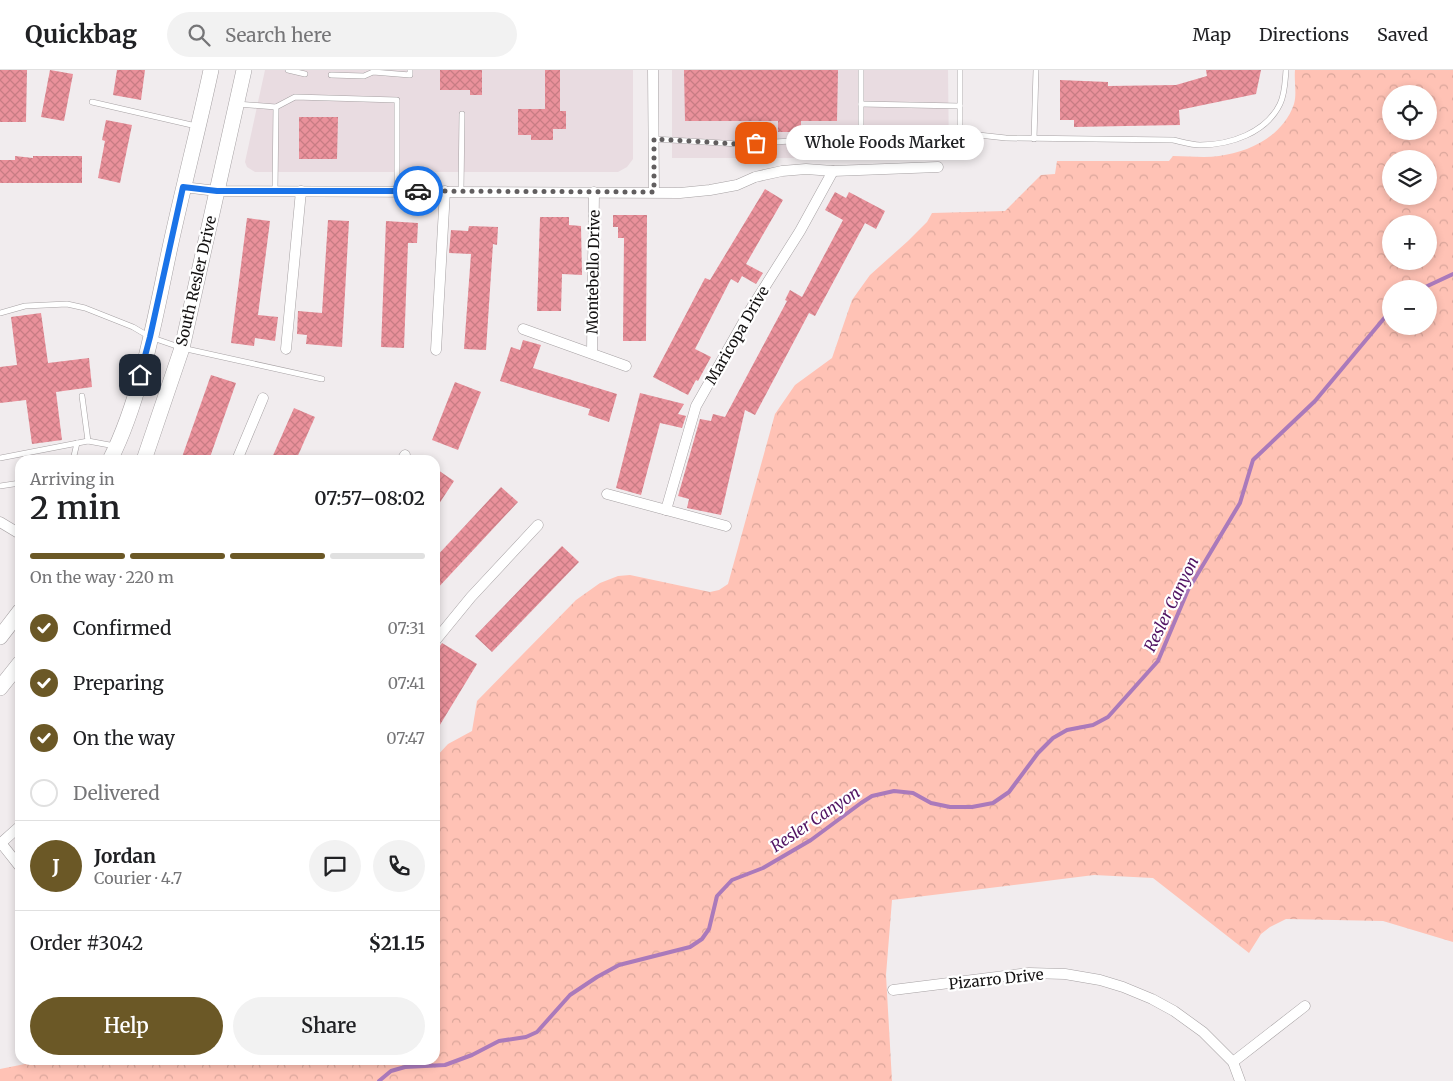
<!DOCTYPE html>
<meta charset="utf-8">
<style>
body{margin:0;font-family:Merriweather,serif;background:#f2f2f2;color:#202124;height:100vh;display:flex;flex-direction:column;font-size:19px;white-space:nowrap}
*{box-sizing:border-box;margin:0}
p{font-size:16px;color:#757577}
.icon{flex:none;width:28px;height:28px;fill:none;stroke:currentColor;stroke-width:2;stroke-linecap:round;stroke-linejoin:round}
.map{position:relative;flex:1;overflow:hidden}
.side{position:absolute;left:15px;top:385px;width:425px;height:610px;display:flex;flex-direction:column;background:#fff;border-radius:15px;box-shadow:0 2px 8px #0003}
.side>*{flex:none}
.buttons{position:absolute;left:1382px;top:15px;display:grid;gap:10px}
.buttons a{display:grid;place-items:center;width:55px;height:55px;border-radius:50%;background:#fff;box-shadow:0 2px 8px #0003;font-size:25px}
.pin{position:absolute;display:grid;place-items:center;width:42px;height:42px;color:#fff;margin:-21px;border-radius:10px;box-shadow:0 2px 8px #0006}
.courier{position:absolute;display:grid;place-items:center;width:50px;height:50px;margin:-25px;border:4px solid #1a73e8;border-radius:50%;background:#fff;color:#222;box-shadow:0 1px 6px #0007}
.bubble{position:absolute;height:35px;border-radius:18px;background:#fff;box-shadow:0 2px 8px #0003;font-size:16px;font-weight:600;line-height:35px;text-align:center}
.overview em{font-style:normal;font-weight:600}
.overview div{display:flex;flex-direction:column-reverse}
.overview{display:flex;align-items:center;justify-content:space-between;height:85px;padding:0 15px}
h1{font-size:32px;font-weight:600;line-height:38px}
.bar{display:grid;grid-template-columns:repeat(4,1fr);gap:8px 5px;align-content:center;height:60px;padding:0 15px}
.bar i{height:6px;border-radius:4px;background:#e0e0e0}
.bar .on{background:#6b5826}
.bar p{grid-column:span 4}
.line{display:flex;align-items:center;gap:12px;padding:0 15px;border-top:1px solid #e0e0e0}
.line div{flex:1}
.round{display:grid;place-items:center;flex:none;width:52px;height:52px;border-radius:26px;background:#f2f2f2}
ol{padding:0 15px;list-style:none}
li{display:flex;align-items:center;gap:15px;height:55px}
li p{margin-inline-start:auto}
li .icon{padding:5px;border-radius:50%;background:#6b5826;color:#fff;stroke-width:4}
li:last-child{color:#757577}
li i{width:28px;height:28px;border:2px solid #e0e0e0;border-radius:50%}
.button{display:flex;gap:10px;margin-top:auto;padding:10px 15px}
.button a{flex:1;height:58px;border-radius:30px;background:#6b5826;color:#fff;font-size:20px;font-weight:600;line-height:58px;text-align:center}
.button a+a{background:#f2f2f2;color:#202124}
header{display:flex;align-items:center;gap:30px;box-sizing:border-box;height:70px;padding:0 25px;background:#fff;border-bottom:1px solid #e0e0e0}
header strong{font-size:24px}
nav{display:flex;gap:28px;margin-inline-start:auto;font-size:18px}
.search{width:350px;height:45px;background:#f2f2f2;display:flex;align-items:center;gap:12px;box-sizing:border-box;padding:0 18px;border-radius:28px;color:#757577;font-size:19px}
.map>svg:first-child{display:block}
.built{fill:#e9dce1}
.forest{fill:url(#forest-crowns);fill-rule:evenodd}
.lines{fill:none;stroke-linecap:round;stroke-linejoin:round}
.stream{stroke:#aa7abb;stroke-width:4}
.building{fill:url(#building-cross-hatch)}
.lane-casing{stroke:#a6a1a3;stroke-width:6}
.street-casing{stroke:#a6a1a3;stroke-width:11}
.secondary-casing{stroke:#a6a1a3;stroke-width:16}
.lane{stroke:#fff;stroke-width:5}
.street{stroke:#fff;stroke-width:10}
.secondary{stroke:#fff;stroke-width:15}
.done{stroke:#615e5f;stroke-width:5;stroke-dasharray:0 9}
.route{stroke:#1a73e8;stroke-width:6}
.labels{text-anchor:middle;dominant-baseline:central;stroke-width:4.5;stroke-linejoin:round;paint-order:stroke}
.street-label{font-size:15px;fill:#141212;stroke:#fff}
.water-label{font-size:16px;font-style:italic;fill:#501262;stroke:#fff}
</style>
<header>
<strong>Quickbag</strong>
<div class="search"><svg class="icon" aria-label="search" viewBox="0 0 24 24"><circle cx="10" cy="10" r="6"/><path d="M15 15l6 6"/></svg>Search here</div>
<nav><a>Map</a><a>Directions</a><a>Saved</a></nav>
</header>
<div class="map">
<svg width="1453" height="1011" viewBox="0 0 1453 1011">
<defs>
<pattern id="forest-crowns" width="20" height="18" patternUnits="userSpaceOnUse" patternTransform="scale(1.25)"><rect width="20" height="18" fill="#ffc2b5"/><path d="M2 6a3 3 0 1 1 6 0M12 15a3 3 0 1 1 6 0" fill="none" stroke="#daa69b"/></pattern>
<pattern id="building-cross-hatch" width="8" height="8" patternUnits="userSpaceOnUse" patternTransform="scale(1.25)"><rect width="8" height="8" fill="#ea919b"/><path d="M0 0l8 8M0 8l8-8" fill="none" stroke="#c87c84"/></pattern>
</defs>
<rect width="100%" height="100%" fill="#f1ecee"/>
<!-- built -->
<g class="built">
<path d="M265,0H633V89L627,97L618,102H255L247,97L245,92Z"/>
<path d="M672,0H948L949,88H672Z"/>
</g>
<!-- forest -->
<path class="forest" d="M1295,0H1453V872L1383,851L1286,849L1270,857L1261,864L1249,883L1153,808L1094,805L892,830L886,905L892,1011H0V999L45,990H435V688L448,674L472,661L477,631L576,530L600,513L618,506L630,505L710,522L719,520L728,514L775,344L795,315L832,288L852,230L870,205L908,171L927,152L932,143L1005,141L1041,105L1055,104L1057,91H1169L1173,86C1188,86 1204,88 1219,86C1250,82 1283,66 1294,34C1297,24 1294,11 1295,0ZM1391,24H1429V61H1391ZM1391,89H1429V126H1391ZM1391,154H1429V191H1391ZM1391,219H1429V256H1391Z"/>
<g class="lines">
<!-- stream -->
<g class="stream">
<path d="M1421,219L1453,204"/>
<path d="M379,1011L391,1001L405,997L445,995L472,985L499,971L526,967L537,962L570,925L597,907L619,895L690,877L702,869L709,859L717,826L732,810L763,798L811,770L861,733L872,726L894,721L913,723L931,733L950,737H972L993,733L1009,722L1038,683L1053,668L1067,660L1093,655L1108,647L1158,591L1188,520L1240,433L1253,390L1315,331L1391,240"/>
</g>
</g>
<!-- building -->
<g class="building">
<path d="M0,0H27L26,52H0Z"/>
<path d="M50,0L73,4L64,51L41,47Z"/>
<path d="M117,0H145L141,30L113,25Z"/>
<path d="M440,0H482V25H470V20H440Z"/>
<path d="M545,0H560V41H566V59H553V70H531V65H518V39H545Z"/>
<path d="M684,0H838L837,51H801V62H778V51H685Z"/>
<path d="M1206,0H1261L1256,24L1179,40L1180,55L1074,57V50H1060V10L1108,12V16L1176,15L1207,6Z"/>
<path d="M299,47H338L337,89H299Z"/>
<path d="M106,50L132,55L120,113L98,108L105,71L102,70Z"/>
<path d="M15,86L33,88V86H82V113H0V90H15Z"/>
<path d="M765,119L783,130L746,194L763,203L756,214L742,206L738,213L731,209L695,279L711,287L698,311L696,310L688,325L653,307L705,208L710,210Z"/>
<path d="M835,122L846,128L849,122L885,141L876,159L865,153L815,246L809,243L755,345L745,340L721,445L687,438L689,429L678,426L700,349L711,351L713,344L725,347L787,231L785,230L790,220L802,227L843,150L825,140Z"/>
<path d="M613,145H647L646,271H623L624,168H618V157H613Z"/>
<path d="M540,147H569V155L581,156L582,205L562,204L561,241H537Z"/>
<path d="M247,148L270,151L258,245L278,247L275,271L255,268L254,276L231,273Z"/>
<path d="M328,150L349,151L342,277L306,274L307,265L297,264L298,241L322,243Z"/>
<path d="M386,151L418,153L417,173H408L404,278L381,277Z"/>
<path d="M469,156L498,157L497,175L493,174L486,280L464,279L471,184L449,183L451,160L468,161Z"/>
<path d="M41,243L48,293L89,288L92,317L56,322L62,370L32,374L26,330L0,333V297L17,295L11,247Z"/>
<path d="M523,270L541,275L533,298L617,324L609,352L588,345L590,339L500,311L511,277L520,280Z"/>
<path d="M211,305L236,313L209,390H181Z"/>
<path d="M455,312L481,322L458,380L432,370Z"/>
<path d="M640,323L684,334L678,344L686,346L682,358L660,353L641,425L616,418Z"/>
<path d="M294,338L315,347L296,390H271Z"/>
<path d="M435,398L454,411L435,440Z"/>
<path d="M501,417L518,432L435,521V488Z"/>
<path d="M562,476L579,492L492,582L475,566Z"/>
<path d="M442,573L477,594L435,663V583Z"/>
</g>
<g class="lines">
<!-- lane casing -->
<g class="lane-casing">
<g id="lane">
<path d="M288,0L305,4"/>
<path d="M960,0V63L1006,68L1173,70C1182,72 1192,75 1200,75C1230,75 1266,63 1280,34C1285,24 1285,12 1286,0"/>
<path d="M331,5L364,6L373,2L410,5V0"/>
<path d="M92,32L196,56"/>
<path d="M237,34L276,37"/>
<path d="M861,34L960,36"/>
<path d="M861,65V0"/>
<path d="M654,69L739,74L841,68L877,64L960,63"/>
<path d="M1034,69L1036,0"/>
<path d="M275,121L276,37L295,27L397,30V121"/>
<path d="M461,121L462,44"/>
<path d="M0,243L25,236L67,234L85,238L133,257L150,267L182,278L322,309"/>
<path d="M82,326L88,371"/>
<path d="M0,388L88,371L115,376"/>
<path d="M73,390L77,373"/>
<path d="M0,416L20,413"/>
</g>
</g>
<!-- street casing -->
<g class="street-casing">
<g id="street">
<path d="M653,0L654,122"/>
<path d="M183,117L217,121L680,123L710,120L737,115L755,107L782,101L806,99L833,101L938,97"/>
<path d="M523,259L626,296"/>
<path d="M286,279L301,121"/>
<path d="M436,280L445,121"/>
<path d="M592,283L594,122"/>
<path d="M237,390L263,328"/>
<path d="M402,390L405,385"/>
<path d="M607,424L726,456"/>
<path d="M666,440L696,336L752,237L800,161L833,101"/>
<path d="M0,452L20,464"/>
<path d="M435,571L471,527L538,455"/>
<path d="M1,773L20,797"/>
<path d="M0,774L20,756"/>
<path d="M893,920L1029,903L1065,904L1100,910L1123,917L1152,929L1174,941L1203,962L1233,992L1240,1011"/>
<path d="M1233,992L1305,936"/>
</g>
</g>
<!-- secondary casing -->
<g class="secondary-casing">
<g id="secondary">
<path d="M110,390C141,329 155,248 169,182C182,121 198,61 211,0"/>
<path d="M144,390L182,278L244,0"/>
<path d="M0,567L20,541"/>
<path d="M0,618L20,593"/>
</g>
</g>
<!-- lane -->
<use href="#lane" class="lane"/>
<!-- street -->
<use href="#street" class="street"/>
<!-- secondary -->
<use href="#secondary" class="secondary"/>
</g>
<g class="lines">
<!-- done -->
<path class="done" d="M418,121L654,122V69L739,74L756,73"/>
<!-- route -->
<path class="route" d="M140,305L150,267L183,117L217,121H418"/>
</g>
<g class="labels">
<!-- street labels -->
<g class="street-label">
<text transform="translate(593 202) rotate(-89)">Montebello Drive</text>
<text transform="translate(196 211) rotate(-77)">South Resler Drive</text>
<text transform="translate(737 265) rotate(-60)">Maricopa Drive</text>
<text transform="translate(996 909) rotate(-6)">Pizarro Drive</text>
</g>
<!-- water labels -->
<g class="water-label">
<text transform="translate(1171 534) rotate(-64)">Resler Canyon</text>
<text transform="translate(815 749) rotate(-34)">Resler Canyon</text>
</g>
</g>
</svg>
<div class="buttons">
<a><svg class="icon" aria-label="locate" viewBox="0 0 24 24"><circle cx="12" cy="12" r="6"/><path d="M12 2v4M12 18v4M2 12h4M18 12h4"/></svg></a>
<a><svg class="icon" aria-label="layers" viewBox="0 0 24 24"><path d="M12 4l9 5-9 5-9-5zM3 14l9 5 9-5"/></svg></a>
<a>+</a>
<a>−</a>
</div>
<div class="pin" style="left:756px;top:73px;background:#ea580c"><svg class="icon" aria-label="bag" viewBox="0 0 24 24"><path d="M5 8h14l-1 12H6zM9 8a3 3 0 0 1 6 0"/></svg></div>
<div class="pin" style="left:140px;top:305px;background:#1f2937"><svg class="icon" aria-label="home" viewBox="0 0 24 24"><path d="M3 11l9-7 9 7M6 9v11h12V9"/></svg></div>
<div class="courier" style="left:418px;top:121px"><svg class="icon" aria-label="car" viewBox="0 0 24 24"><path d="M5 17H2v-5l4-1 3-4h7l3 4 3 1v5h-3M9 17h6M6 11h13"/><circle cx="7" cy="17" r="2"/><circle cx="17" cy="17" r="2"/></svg></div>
<div class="bubble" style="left:786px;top:55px;width:198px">Whole Foods Market</div>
<section class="side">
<div class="overview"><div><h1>2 min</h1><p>Arriving in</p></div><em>07:57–08:02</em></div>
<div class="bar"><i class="on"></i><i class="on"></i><i class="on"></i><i></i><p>On the way · 220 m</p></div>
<ol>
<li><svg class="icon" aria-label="check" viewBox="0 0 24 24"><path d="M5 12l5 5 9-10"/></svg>Confirmed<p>07:31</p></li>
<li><svg class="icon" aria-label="check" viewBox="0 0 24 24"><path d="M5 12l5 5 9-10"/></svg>Preparing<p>07:41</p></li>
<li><svg class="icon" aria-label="check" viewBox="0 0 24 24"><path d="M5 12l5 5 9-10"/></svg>On the way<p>07:47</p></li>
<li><i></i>Delivered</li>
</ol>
<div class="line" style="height:90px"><b class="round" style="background:#6b5826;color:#fff">J</b><div><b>Jordan</b><p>Courier · 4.7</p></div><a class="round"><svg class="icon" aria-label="chat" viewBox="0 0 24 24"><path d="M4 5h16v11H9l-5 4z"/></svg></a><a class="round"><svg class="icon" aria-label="phone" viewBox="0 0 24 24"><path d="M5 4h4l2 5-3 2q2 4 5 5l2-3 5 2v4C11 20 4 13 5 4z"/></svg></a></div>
<div class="line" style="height:65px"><div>Order #3042</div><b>$21.15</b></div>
<div class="button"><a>Help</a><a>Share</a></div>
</section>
</div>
